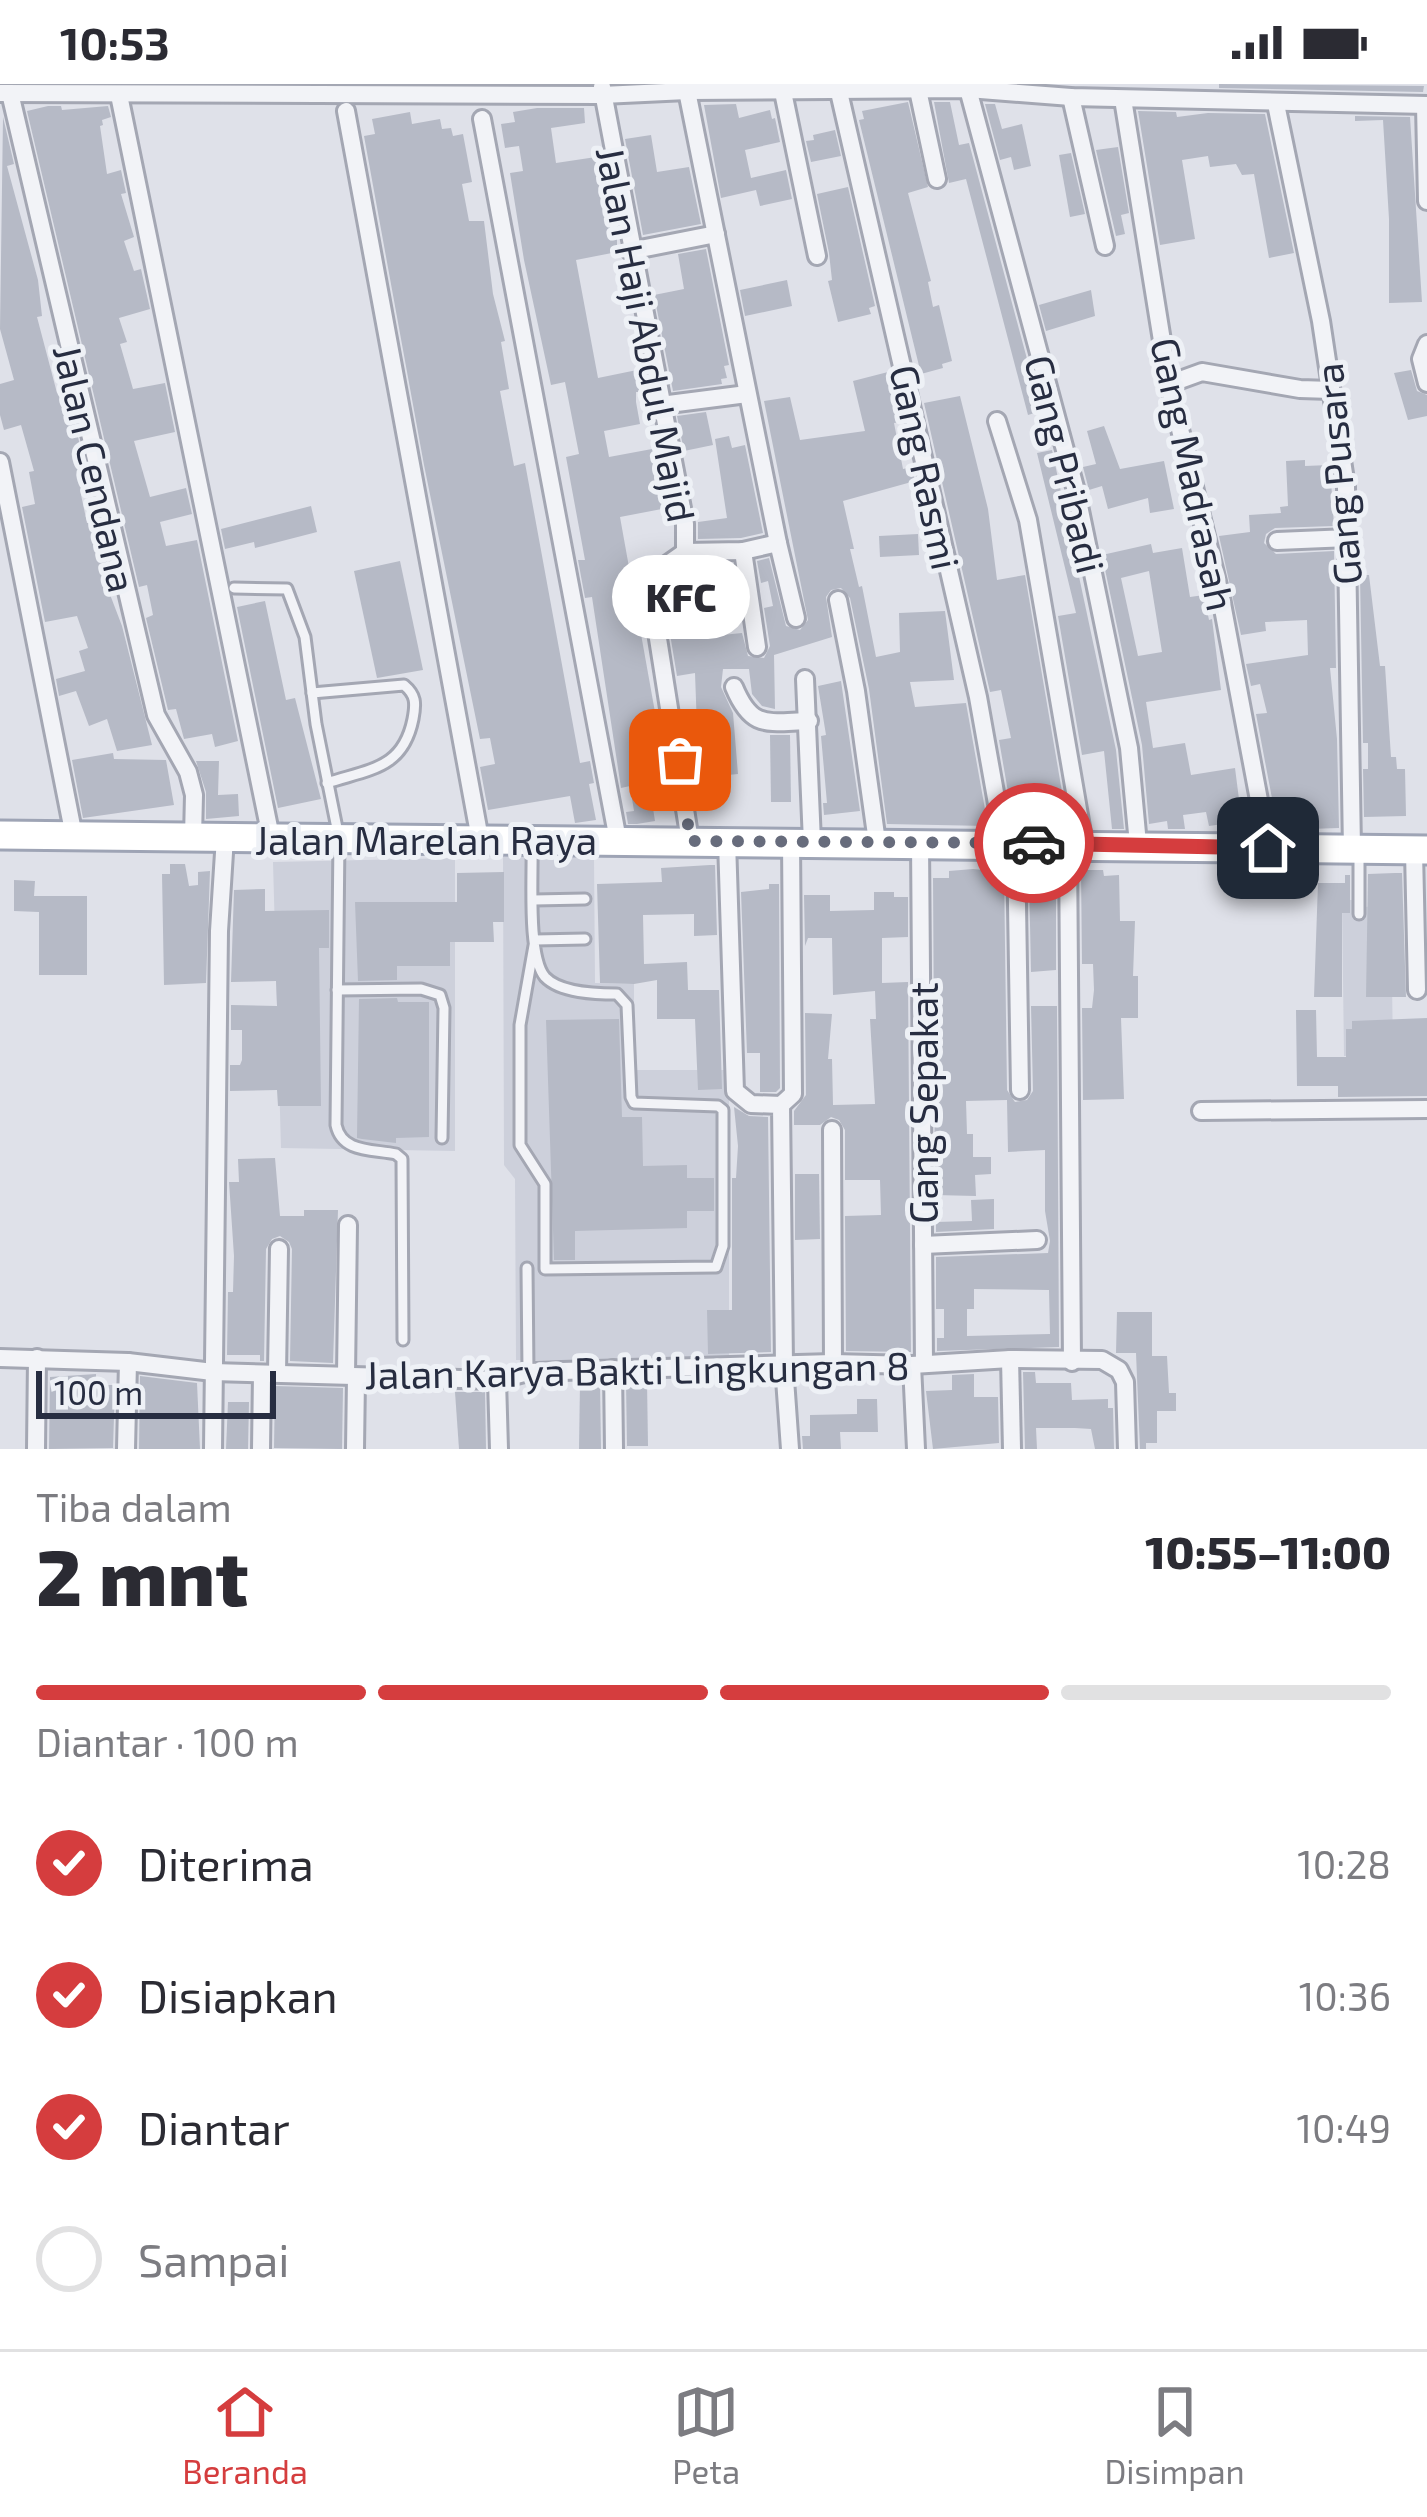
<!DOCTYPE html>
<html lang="id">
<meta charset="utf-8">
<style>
body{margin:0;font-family:"Exo 2",sans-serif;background:#f7f7f7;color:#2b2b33;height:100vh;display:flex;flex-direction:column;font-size:45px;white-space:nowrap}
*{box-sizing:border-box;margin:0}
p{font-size:39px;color:#7c7c81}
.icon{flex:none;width:66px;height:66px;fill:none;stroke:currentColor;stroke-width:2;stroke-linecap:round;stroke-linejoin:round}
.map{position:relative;height:1365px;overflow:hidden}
.sheet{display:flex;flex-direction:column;background:#fff;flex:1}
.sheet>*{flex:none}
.scale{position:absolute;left:36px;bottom:30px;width:240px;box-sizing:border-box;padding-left:12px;border:6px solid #272d41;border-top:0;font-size:33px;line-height:42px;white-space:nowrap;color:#272d41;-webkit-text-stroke:9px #eef1f6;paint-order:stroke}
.pin{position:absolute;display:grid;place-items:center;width:102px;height:102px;color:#fff;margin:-51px;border-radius:24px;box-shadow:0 6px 18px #0006}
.courier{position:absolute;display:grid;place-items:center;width:120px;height:120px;margin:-60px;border:9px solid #d53d3e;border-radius:50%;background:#fff;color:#222;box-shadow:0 3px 15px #0007}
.bubble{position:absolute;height:84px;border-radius:42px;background:#fff;box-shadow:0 6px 30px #0003;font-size:39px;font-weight:800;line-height:84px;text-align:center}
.summary em{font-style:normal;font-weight:800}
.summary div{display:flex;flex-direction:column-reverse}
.summary{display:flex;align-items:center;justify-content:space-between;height:204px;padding:0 36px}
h1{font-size:78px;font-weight:800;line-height:90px}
.bar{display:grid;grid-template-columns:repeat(4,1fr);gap:18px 12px;align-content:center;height:144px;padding:0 36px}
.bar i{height:15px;border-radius:9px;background:#e1e1e2}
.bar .selected{background:#d53d3e}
.bar p{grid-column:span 4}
ol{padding:0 36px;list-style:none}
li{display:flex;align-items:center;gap:36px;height:132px}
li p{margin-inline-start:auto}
li .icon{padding:12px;border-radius:50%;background:#d53d3e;color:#fff;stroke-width:4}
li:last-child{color:#7c7c81}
li i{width:66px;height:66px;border:6px solid #e1e1e2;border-radius:50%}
.status{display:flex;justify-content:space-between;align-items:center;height:84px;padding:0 60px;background:#fff;direction:ltr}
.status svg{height:33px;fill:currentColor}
.tabs{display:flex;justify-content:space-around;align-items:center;height:168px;border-top:3px solid #e1e1e2;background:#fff;font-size:33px;color:#7c7c81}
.tabs a{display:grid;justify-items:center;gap:6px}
.tabs .selected{color:#d53d3e}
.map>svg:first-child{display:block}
.built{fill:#cdd0db}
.building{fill:#b6bac6;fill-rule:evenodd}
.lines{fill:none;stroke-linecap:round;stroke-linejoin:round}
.service-casing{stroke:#a4a7b3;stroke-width:15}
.minor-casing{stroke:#a4a7b3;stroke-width:22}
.primary-casing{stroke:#9ea4b5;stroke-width:33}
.service{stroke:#f2f3f7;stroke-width:9}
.minor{stroke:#f2f3f7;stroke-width:16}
.primary{stroke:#fff;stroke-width:27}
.done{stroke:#676c7c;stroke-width:12;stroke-dasharray:0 21.6}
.route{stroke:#d53d3e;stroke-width:15}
.labels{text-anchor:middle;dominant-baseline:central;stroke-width:10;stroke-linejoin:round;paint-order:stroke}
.street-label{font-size:39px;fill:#272d41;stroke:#eef1f6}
</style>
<div class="status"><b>10:53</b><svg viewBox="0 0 49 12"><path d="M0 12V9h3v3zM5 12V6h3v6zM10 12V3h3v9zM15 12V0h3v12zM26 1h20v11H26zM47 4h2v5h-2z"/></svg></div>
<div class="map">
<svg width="1427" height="1365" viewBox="0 0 1427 1365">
<rect width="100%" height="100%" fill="#dfe1e9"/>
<!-- built -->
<g class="built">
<path d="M503,773H594L595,899L634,900V986H729V1276H516L515,1095L504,1081Z"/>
<path d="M455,774V1067L281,1064L273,778Z"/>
<path d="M1342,816H1361L1362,823L1391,822L1393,971L1344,972Z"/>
</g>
<!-- building -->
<g class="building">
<path d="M1219,0L1424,2L1423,8L1219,4Z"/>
<path d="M908,18L928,103L908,109L931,197L928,198L933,223L939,221L952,277L942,280L943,284L921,290L859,36L864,35L862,27Z"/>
<path d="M934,18H950L959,61L969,59L1041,327L1028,331L966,95L949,99Z"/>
<path d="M736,20L739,34L770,26L772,35L775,34L780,58L745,66L751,94L786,86L792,115L760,122L756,106L721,114L704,21Z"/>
<path d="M985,20H995L1002,45L1022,40L1031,82L1014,86L1011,73L1000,76Z"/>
<path d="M48,22H61L62,26L108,22L111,33L102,36L103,41L100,42L107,90L121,86L126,109L121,110L134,153L124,157L134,187L141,185L150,225L119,234L127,258L120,260L133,305L165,299L175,348L134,357L150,413L186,404L192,430L160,438L166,462L197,456L238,657L215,663L212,650L184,655L176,625L168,626L146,534L153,531L147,501L139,503L27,27Z"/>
<path d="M537,24H584L585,39L551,44L556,79L596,73V78L603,77L612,124L607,125L612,154L617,153V168L576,176L598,294L637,286L641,308H636V318L640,340L604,347L609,373L652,365L667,424L620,433L667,695L649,699L655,737L637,740H628L626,728L634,727L630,702L621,704L592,513L585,514L578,476H585L566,373L579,370L565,298L551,301L524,176L510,89L523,87L519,62L505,64L501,40L515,38L513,28Z"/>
<path d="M1138,27L1176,28L1177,33L1208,29L1265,30L1294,169L1269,174L1254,90L1242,91L1236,80L1210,83L1208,72L1182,76L1195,155L1160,161Z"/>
<path d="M410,28L412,40L440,35L442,45L451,44L453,52L463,50L472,98L462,100L469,137H484L493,210L505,257L501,258L509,305L500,307L514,382L525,379L580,679L590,677L594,699L589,700L596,736L575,739L570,712L488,726L480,683L495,680L490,654L480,655L424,381L364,52L375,50L372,35Z"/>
<path d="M1355,32L1410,33L1422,218L1389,219V135L1383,36L1355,37Z"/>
<path d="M3,33L14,80L7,82L38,196L42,232L37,233L57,309L61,308L64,321L70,319L90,404L80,406L87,439H91L96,462L103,460L112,498L106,500L122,542L152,661L117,667L107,635L89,642L76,607L59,612L56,595L85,587L79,567L88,564L77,532L45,538L22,423L35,420L29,388L34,387L21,341L4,346L0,331V300L14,296L0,245Z"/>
<path d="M835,46L841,72L811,78L806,57L814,56L813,51Z"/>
<path d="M651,51L657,88L689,83L701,140L643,151L625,55Z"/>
<path d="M1118,63L1129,129L1121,131L1125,150L1116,152L1096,66Z"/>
<path d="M1071,69L1085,130L1070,133L1059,71Z"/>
<path d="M848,103L875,222L869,224L871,230L838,238L828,197L832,196L829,169L817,110Z"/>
<path d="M706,165L729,281L724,282L727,294L721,295L722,300L673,307L654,211L684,205L678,170Z"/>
<path d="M787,196L792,222L745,232L740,206Z"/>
<path d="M1091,206L1095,232L1046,247L1039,221Z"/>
<path d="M1411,286L1417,307L1427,311V332L1408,336L1394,289Z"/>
<path d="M888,288L900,331V338L894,339L903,385L912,383L915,397L843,417L854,465H850L859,503L862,502L876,573L900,568L899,529L945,527L954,596L910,598L915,623L966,619L988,742L887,740L869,605L850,514L841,504L831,506L826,513L832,553L774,571L775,625L762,622L752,610L749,585H723L721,603L733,629L738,690L728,691V697L699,699L695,589L677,592L668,538L708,531L712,552L742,549L748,572L764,574L770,562L764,524L773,522L768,497L761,499L757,477L769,474L786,542L800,546L808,536L764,317L790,313L800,356L865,347L853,297Z"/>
<path d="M960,312L988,425L997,496L1025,491L1068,743L1054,744L1051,724L1012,731L999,656L1011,654L1001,606L990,608L924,319Z"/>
<path d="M706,328L713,361L684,367L677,332Z"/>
<path d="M1104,342L1120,385L1164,377L1174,425L1150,429L1148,414L1108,425L1102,402L1089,406L1083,383L1096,380L1087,347Z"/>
<path d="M729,352L732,364L745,361L763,449L741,454L698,455V438L727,434L715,355Z"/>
<path d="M1052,366L1116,666L1124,745H1112L1104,667L1082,671L1058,532L1076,529L1037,369Z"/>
<path d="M1305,376V382L1330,381L1334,442L1275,444L1266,450L1264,459L1276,470L1334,467L1336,584H1330L1337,655L1339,744L1278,746L1256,630L1267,629L1260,600L1251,602L1246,580L1308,571L1307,536L1265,538L1266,547L1241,551L1219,452L1250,448L1249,431L1281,429L1280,423L1288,422L1286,377Z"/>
<path d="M311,422L317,448L255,464L254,458L225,465L221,445Z"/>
<path d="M918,450L919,471L880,473L879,452Z"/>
<path d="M1151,460L1153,469L1182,464L1190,513L1204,511L1209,536L1212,535L1221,606L1146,618L1153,664L1185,659L1191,691L1235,684L1240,723L1220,726L1223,740L1209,742L1206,728L1183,731L1185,745H1168L1167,737L1149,740L1142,661L1102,471ZM1149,487L1162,568L1138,572L1121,494Z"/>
<path d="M400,477L423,586L377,594L354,487Z"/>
<path d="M1360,491H1369L1380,582H1385L1391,673H1396L1397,685H1405L1406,732L1364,733L1363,685H1368V659H1363Z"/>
<path d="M265,517L286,616L295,614L321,715L278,724L237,523Z"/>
<path d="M841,597L860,727L824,731L823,719H827L821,652L826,651L818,602Z"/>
<path d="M770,651H790L791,718H771Z"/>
<path d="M113,669L114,675L166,676L174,721L83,734L72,676Z"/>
<path d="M196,677H219L218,711L238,710L239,732L206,735V708Z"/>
<path d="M170,780H185L189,802L198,801V788L210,787L206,899L164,901L162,790H170Z"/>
<path d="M710,781H715L717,851L694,852V830L643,831L644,880L687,878L688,906H719L722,1005L698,1006L695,935H657V896L634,900L600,899L597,800L662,798L661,784Z"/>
<path d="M973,785L1004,788L1007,1006L1015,1018L1027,1016L1033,1007L1031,922H1057L1059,1263L937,1267V1254H944V1225H936V1173L1048,1169L1050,1157L1045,1127V1066L1008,1068L1007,1016L966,1017L967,1050H973V1073H991V1090L975,1091L976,1112L935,1111L933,794H949V787ZM974,1205L1049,1206L1050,1250L967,1252V1225H974Z"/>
<path d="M1081,786H1103L1104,792L1119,791L1120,837H1135L1133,892H1138V934H1121L1124,1015L1083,1016L1082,924H1092L1094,906L1093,880H1082Z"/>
<path d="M504,788V838H493L494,858H450V882H397V896L358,897L355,818H457V789Z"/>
<path d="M1395,789H1402L1406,913H1366L1368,790Z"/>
<path d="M1345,791H1350V829H1342V913H1314L1318,799H1345Z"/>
<path d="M1029,793L1056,796V886L1031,888Z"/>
<path d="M14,796L35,797L34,812H87V891H39V828L14,827Z"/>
<path d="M769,800H779L780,1004L776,1008H760V969H747L741,808L769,805Z"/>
<path d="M265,805V827L329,826V864H319L321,1022H278L277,1006L230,1007V981H240L242,976V946H231V921L277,922L276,897L231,898L234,806Z"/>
<path d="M874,808H894V813H908V853L882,854V899L908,898L911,1268L846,1267L845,1132L881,1131L880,1096H845V1046L839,1036L831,1033L820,1041H794V1027L806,1011L805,929L832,930L828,975H832L833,1021L875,1020L870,935H876L875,907L833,911L832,854H808L805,862L804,811H830V827L874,826Z"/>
<path d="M397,914L398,918H429V1053L396,1054V1059L362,1055L357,1054L359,915Z"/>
<path d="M1296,926H1316L1317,973H1346V945H1352V937L1427,934V1012L1338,1013V1002H1297Z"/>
<path d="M619,935L622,1033H642L643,1082L687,1081V1094H714V1127H687V1144L575,1147V1176H554L546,936Z"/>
<path d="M734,1023L749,1032L768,1033L771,1268L708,1270L707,1226H732V1094H736L738,1062Z"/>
<path d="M275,1074L280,1132H304V1126H338L333,1279L290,1277L292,1165L289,1158L280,1152L272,1155L266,1165L264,1277H260V1271H227L228,1208H233L234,1172L229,1098H239L238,1075Z"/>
<path d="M795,1090H819L820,1155L795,1156Z"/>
<path d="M994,1115V1145L936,1148V1138L972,1137L971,1116Z"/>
<path d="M1117,1228H1152V1272H1167L1169,1309H1176V1327H1157V1359H1146V1365H1140L1136,1269H1116Z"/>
<path d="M1023,1288H1035L1036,1299H1071L1072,1316L1108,1315V1324H1113L1114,1365H1095L1091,1345L1075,1344H1036L1037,1365H1025Z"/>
<path d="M96,1290V1301H115L113,1364L49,1365L50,1293Z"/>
<path d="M974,1290V1313H998L999,1359L933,1365L926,1307L952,1306V1291Z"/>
<path d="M140,1292L197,1299L200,1365H139Z"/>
<path d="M647,1297L648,1362H627L626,1298Z"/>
<path d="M580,1299H600L601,1365H579Z"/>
<path d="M275,1302L343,1304L342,1365L274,1364Z"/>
<path d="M455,1308H485L486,1365H459Z"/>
<path d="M857,1315H877L878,1348H840L841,1365H803L802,1352H810V1331L857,1330Z"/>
<path d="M228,1318H249L248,1365H226Z"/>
</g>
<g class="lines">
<!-- service casing -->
<g class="service-casing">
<g id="service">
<path d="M234,504L287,505L305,553L316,640L339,754L336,1041C342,1069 372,1065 396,1070L402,1075L403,1256"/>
<path d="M312,609L404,601C416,611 416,619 413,635C403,685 370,685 327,699"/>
<path d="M532,762C533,791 527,872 545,893C560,909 596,910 617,910L627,921L631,1013L634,1019L718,1022L723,1026V1162L716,1183L545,1185V1100L520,1061V941L535,856L585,855"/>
<path d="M1359,771V830"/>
<path d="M534,816L585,815"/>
<path d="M337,906L421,905L440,911L444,924L442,1054"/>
<path d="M527,1184L528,1288"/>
</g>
</g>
<!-- minor casing -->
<g class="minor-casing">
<g id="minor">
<path d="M602,3L685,440V468"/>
<path d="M968,5L1076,407L1129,664L1138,760"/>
<path d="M918,6L937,95"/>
<path d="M783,8L817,172"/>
<path d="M839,8L978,613L1004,759"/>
<path d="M0,9L602,11L687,7L968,5L1071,13L1427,21"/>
<path d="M10,9L156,631L188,688L194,711L193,753"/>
<path d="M119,11L271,753"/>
<path d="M1071,13L1105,162"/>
<path d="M1123,15L1169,300L1221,514L1268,764"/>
<path d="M1276,20L1321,237L1346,403L1352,765"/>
<path d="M1425,21L1427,117"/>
<path d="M346,27L480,755"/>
<path d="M482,35L618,756"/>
<path d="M630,167L716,150"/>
<path d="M1427,260L1421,275L1427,299"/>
<path d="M1169,300L1202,288L1300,305L1331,306"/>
<path d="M661,321L747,310"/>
<path d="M997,337L1028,436L1084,760"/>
<path d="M0,378L74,752"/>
<path d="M1277,457L1349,454"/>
<path d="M778,459L796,534"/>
<path d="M743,467L757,563"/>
<path d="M685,468L743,467L778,459L687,7"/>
<path d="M685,468L655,489L650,504L690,757"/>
<path d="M838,516L856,607L877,758"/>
<path d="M805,595L812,758"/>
<path d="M734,603C752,646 767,638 809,637"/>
<path d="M727,757L735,1007L751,1020L781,1021L784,1281L790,1365"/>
<path d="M920,758L924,1279"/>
<path d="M1016,759L1020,1006"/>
<path d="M1068,760L1072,1278"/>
<path d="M1414,767L1417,906"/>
<path d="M781,1021L793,1010L791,757"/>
<path d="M1201,1027L1427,1025"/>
<path d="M832,1046L833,1279"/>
<path d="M923,1161L1037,1156"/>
<path d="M0,1274L128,1278L213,1288L497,1296L528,1288L833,1279L912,1281L1010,1275L1102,1276L1119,1286L1125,1298L1127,1365"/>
<path d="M1010,1275L1012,1365"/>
<path d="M912,1281L916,1365"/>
<path d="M613,1285L614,1365"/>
<path d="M277,1289L279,1165"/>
<path d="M346,1291L348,1141"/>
<path d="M497,1296L499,1365"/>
<path d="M36,1365L37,1274"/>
<path d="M126,1365L128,1278"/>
<path d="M213,1365L219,847L225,753"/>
<path d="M261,1365L262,1290"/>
<path d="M355,1365L356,1294"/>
</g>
</g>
<!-- primary casing -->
<g class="primary-casing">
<path id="primary" d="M0,751L1427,766"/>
</g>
<!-- service -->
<use href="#service" class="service"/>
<!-- minor -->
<use href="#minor" class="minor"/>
<!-- primary -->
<use href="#primary" class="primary"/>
</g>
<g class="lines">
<!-- done -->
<path class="done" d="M680,676L690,757L1034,759"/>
<!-- route -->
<path class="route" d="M1034,759L1268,764"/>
</g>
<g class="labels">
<!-- street labels -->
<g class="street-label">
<text transform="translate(647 250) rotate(79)">Jalan Haji Abdul Majid</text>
<text transform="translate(1066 380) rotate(76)">Gang Pribadi</text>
<text transform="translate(926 383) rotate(78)">Gang Rasmi</text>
<text transform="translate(96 384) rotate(77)">Jalan Cendana</text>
<text transform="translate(1194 390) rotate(78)">Gang Madrasah</text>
<text transform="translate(1337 390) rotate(-95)">Gang Pusara</text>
<text x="426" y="755">Jalan Marelan Raya</text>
<text transform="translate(922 1019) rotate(-90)">Gang Sepakat</text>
<text transform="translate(637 1285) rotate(-1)">Jalan Karya Bakti Lingkungan 8</text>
</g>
</g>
</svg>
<div class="scale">100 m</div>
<div class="pin" style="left:680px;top:676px;background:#ea580c"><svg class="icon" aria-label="bag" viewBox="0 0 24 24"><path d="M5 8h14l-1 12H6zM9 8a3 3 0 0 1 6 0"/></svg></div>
<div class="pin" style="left:1268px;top:764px;background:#1f2937"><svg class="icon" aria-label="home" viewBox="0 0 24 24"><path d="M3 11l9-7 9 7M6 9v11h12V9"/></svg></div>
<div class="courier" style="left:1034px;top:759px"><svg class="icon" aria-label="car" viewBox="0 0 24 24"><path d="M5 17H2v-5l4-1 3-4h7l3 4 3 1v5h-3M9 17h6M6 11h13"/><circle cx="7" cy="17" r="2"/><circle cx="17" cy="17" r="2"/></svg></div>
<div class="bubble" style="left:612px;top:471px;width:138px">KFC</div>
</div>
<section class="sheet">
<div class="summary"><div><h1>2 mnt</h1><p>Tiba dalam</p></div><em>10:55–11:00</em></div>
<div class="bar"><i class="selected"></i><i class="selected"></i><i class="selected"></i><i></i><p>Diantar · 100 m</p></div>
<ol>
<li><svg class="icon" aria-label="check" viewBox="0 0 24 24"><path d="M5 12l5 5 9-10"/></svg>Diterima<p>10:28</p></li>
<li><svg class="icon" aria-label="check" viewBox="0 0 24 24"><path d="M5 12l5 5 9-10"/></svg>Disiapkan<p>10:36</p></li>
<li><svg class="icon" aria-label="check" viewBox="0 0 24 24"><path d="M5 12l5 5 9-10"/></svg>Diantar<p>10:49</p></li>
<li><i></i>Sampai</li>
</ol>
</section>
<nav class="tabs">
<a class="selected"><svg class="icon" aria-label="home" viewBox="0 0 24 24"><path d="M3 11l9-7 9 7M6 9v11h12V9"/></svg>Beranda</a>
<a><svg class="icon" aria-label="map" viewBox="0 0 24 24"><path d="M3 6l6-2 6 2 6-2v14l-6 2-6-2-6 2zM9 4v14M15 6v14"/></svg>Peta</a>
<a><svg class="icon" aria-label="saved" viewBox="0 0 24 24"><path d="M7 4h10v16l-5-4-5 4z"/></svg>Disimpan</a>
</nav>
